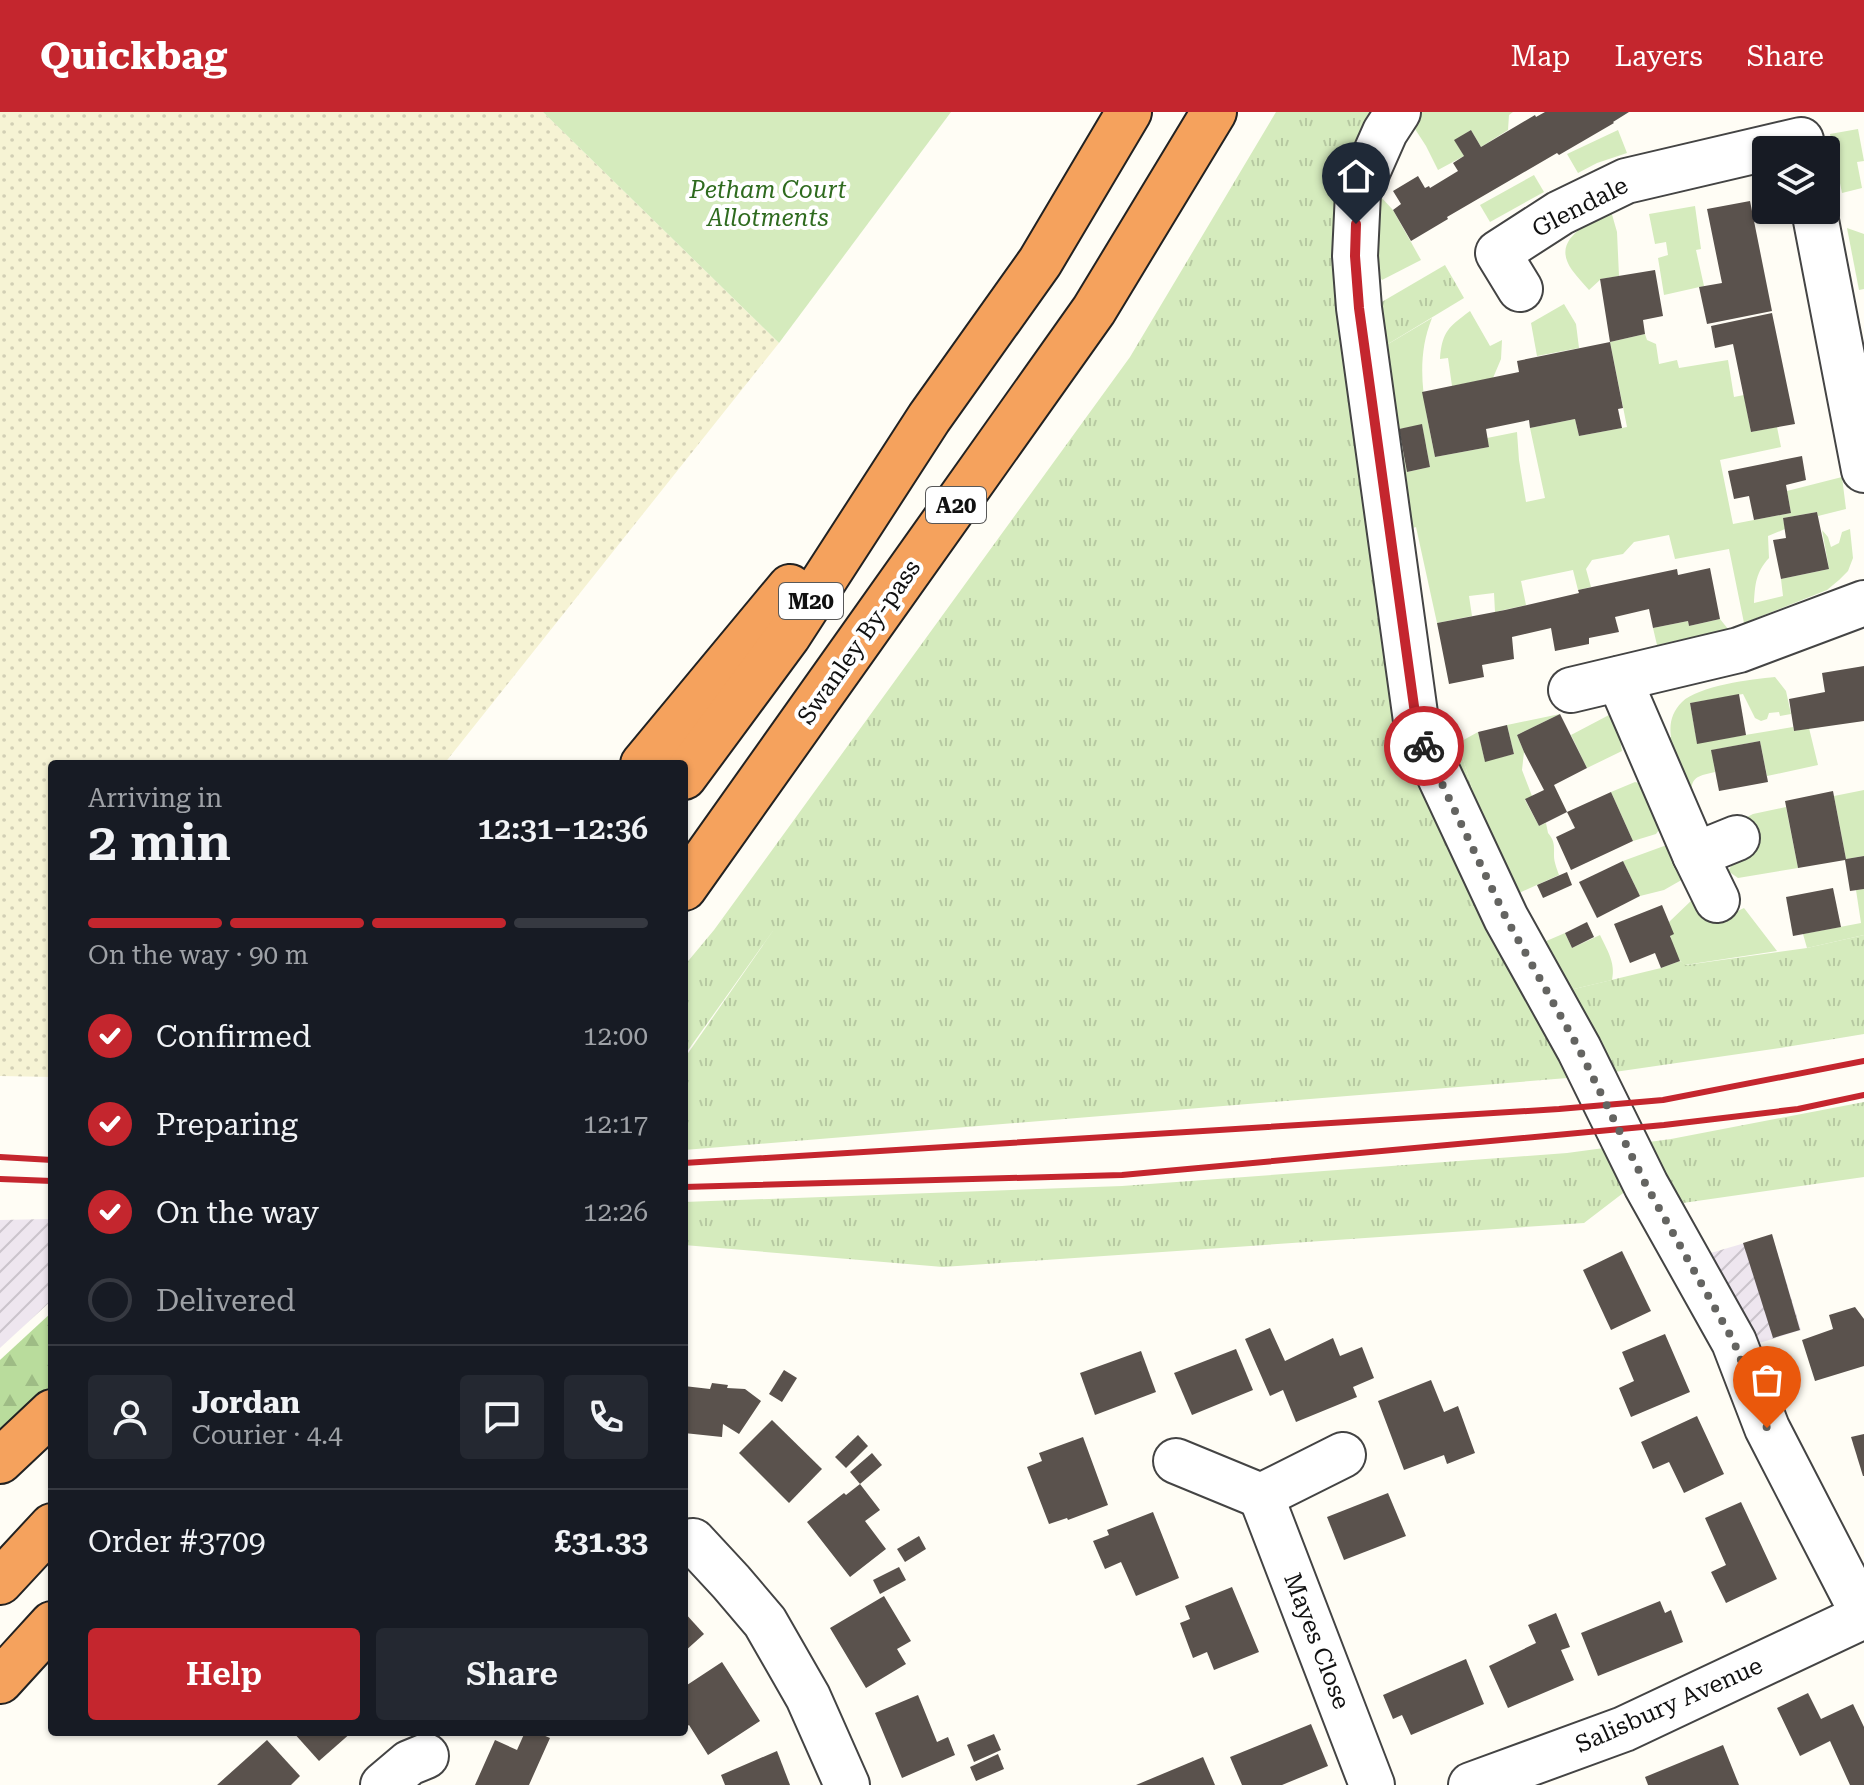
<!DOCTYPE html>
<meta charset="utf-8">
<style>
body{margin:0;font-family:"Roboto Serif",serif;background:#242831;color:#f1f3f6;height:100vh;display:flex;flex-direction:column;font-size:30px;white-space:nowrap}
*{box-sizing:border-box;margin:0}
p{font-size:26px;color:#9ea1a6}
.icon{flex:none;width:44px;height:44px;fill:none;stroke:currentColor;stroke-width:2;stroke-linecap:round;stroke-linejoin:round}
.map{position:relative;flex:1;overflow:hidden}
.panel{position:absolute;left:48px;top:648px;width:640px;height:976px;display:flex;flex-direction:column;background:#171b24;border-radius:8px;box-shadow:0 2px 6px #0004}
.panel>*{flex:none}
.buttons{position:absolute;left:1752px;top:24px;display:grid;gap:16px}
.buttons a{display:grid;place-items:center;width:88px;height:88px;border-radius:8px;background:#171b24;box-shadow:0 2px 6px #0004;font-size:40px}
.pin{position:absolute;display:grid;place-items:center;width:68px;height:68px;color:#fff;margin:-82px -34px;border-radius:50% 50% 50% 0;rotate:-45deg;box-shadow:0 0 8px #0007}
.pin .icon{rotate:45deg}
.courier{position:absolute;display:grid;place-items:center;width:80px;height:80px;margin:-40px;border:6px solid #c4262e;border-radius:50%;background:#fff;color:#222;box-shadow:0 2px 10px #0007}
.overview em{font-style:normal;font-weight:600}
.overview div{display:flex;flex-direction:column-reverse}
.overview{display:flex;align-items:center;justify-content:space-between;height:136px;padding:0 40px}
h1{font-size:52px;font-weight:600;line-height:60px}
.bar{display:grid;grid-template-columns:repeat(4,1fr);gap:12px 8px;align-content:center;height:96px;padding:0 40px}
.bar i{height:10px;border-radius:6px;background:#363941}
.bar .selected{background:#c4262e}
.bar p{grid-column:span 4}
.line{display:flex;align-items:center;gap:20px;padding:0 40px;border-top:2px solid #363941}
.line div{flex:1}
.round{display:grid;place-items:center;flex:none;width:84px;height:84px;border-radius:8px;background:#242831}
ol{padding:0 40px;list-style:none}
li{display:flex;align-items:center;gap:24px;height:88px}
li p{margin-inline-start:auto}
li .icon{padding:8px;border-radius:50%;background:#c4262e;color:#fff;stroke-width:4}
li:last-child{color:#9ea1a6}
li i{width:44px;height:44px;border:4px solid #363941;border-radius:50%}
.action{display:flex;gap:16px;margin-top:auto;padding:16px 40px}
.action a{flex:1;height:92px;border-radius:8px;background:#c4262e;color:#fff;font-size:32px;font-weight:600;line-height:92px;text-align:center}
.action a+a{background:#242831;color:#f1f3f6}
header{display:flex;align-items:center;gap:48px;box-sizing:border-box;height:112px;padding:0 40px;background:#c4262e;color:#fff}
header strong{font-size:38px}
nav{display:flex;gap:44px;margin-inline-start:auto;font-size:28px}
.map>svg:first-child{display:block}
.industrial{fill:url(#industrial-furrows)}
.farmland{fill:url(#farmland-dots)}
.grass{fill:url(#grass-tufts)}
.forest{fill:url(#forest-firs)}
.garden{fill:#d5ebbd;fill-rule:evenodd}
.building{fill:#5a524d}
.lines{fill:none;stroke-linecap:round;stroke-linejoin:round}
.minor-casing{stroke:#444;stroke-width:48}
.highway-casing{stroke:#222;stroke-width:48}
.minor{stroke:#fff;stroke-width:44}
.highway{stroke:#f5a25d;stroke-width:44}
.rail{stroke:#c4262e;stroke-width:6}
.done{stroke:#646461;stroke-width:8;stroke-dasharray:0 14.4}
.route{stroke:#c4262e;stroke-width:10}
.labels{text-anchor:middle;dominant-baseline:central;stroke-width:8;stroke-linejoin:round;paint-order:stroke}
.shield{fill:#fff;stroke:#585858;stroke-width:2}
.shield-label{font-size:22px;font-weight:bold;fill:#111}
.park-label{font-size:24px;font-style:italic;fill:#2f6b1f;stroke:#fff}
.street-label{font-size:24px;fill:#111;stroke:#fff}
</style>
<header>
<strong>Quickbag</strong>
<nav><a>Map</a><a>Layers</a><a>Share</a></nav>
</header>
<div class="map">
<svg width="1864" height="1673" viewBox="0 0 1864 1673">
<defs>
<pattern id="industrial-furrows" width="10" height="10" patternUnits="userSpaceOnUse" patternTransform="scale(2)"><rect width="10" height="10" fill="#eee6ef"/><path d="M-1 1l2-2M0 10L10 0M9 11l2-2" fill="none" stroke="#cbc4cc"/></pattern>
<pattern id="farmland-dots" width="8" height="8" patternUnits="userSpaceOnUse" patternTransform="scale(2)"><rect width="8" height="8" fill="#f6f3d4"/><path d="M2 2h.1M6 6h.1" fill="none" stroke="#d2cfb5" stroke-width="1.8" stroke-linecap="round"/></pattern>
<pattern id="grass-tufts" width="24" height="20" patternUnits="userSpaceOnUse" patternTransform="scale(2)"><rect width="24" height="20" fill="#d5ebbd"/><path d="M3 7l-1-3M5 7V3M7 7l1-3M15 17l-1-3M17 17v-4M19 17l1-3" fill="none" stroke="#b6c8a1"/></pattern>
<pattern id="forest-firs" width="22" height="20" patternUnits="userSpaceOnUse" patternTransform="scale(2)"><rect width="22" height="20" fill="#b9dc9c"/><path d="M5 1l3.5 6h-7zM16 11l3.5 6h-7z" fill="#9ebc85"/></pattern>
</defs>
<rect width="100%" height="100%" fill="#fffdf5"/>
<!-- industrial -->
<g class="industrial">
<path d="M52,1107V1188L0,1236V1108Z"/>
<path d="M1772,1123L1801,1218L1750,1234L1704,1143Z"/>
</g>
<!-- farmland -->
<path class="farmland" d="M0,0H543L779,231L444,652H52V965L0,964Z"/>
<!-- grass -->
<g class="grass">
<path d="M1276,0H1396L1350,145L1443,638L1458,631L1484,715L1570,878L1661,856L1680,849L1686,853L1807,836L1864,823V922L1780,936L1580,965L684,1038V947L777,813L684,944V854L714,818L1130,245Z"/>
<path d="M1445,153L1464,186L1383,235L1368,198Z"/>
<path d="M1864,990V1065L1683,1091L1648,1062L1584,1111L943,1155L684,1133V1090L1122,1074L1567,1041L1671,1027Z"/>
</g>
<!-- forest -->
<path class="forest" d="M52,1200V1278L0,1327V1248Z"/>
<!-- garden -->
<g class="garden">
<path d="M543,0H951L779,231Z"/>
<path d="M1404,0H1513L1509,3L1508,18L1481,35L1471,18L1455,28L1464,44L1438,58L1426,34Z"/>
<path d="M1858,17L1864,49L1857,50L1862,76L1842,81L1830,22Z"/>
<path d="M1618,18L1627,41L1597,51L1578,61L1567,42Z"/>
<path d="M1534,63L1544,80L1490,110L1480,93Z"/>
<path d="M1367,70L1393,98L1421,148L1382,168L1376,159Z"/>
<path d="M1695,94L1701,137L1696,138L1704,174L1664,183L1658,146L1668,143L1666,130L1655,132L1649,102Z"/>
<path d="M1611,99L1617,120L1619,164L1601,167L1589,178C1583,171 1577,165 1572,158C1550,127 1588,112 1611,99Z"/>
<path d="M1847,116L1864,122V177L1859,178Z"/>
<path d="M1564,192L1576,212L1579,236L1537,244L1531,211Z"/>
<path d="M1470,199L1490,234L1502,228L1501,247L1493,266L1452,274L1448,246L1440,247C1442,219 1449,215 1470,199Z"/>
<path d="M1432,206C1413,253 1426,298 1435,345L1489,335L1487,326L1517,320L1519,348L1526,390L1545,386L1530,316L1575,307L1579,324L1627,315L1610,230L1645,222L1647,228L1656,232L1659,252L1677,248L1679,256L1728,248L1734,285L1744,283L1751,320L1777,315L1781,335L1720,348L1733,412L1791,401L1787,379L1842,365L1846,397L1818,404L1817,400L1783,406L1785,417L1768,424L1769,446C1756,460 1755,472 1754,491L1783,484L1781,467L1829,457L1822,418L1828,425L1831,435L1839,431L1842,420L1850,417L1853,446L1848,459L1839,468L1827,478L1744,511L1729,437L1675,447L1669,423L1634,430L1623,442L1592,448L1586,457L1591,475L1578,478L1573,458L1521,469L1526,493L1495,500L1494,481L1469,484L1472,504L1437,511L1416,415L1409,417L1383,235ZM1422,313L1430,355L1407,360L1399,317Z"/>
<path d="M1720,507L1728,517L1657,533L1653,516L1688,509L1689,514Z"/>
<path d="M1775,565L1786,579L1791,602L1780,604L1779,600L1769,601L1767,607L1761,609L1755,606L1743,582L1690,591L1697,631L1793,615L1794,619L1809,616L1818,653L1767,664L1760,629L1712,638L1715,660C1703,663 1690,664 1692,679L1683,680L1664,627L1671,625C1669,611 1672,600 1682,590C1698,574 1752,567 1775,565Z"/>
<path d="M1560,602L1517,623L1524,640L1522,658L1532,684L1525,688L1539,714L1546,711L1548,721C1555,729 1554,734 1554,744C1554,750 1557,757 1559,763L1519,781L1484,715L1458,631L1478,620L1485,649L1514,642L1507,613Z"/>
<path d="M1609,603L1617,611L1622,639L1587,656L1571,623Z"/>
<path d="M1635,670L1646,673L1662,714L1656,722L1633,729L1611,680Z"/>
<path d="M1864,678V744L1846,747L1834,684Z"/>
<path d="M1786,695L1798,756L1738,766L1728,759L1735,748L1756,736L1743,707L1753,702Z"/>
<path d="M1664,734H1672L1685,766L1664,778L1640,784L1623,749Z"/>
<path d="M1864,777V823L1807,836L1803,822L1861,811L1856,778Z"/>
<path d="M1693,787L1723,806L1744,796L1777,839L1685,853C1673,844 1670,825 1669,810Z"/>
<path d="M1565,821L1572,836L1600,823C1607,838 1616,851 1612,868L1570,878L1544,830Z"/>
</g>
<!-- building -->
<g class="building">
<path d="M1545,0H1629L1613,10L1614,11L1559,43L1557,41L1447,105L1448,107L1411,129L1393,98L1401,92L1393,79L1418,64L1425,76L1429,74L1430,76L1458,59L1453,51L1464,44L1454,28L1471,18L1481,35L1535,3L1536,5Z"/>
<path d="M1750,89L1772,199L1707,212L1699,175L1722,171L1707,97Z"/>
<path d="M1655,158L1663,204L1643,208L1645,222L1610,230L1600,167Z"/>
<path d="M1772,201L1795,312L1751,320L1733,232L1715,236L1711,214Z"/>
<path d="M1610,230L1623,296L1618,297L1622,316L1579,324L1575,307L1530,316L1529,308L1486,317L1489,335L1435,345L1422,280L1519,260L1517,249Z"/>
<path d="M1422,312L1430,355L1407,360L1399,317Z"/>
<path d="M1802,344L1806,368L1786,373L1791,401L1754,408L1749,384L1734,387L1728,359Z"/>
<path d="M1817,400L1829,457L1781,467L1773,428L1786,426L1783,406Z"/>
<path d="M1710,456L1720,507L1689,514L1688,509L1653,516L1649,497L1615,505L1619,520L1589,526V532L1555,539L1551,516L1512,525L1514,547L1482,553L1484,565L1449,572L1437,511L1505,498L1579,481L1578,478L1677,457L1678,463Z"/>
<path d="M1864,554V609L1794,619L1789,587L1825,580L1822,561Z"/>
<path d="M1739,582L1746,623L1697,632L1690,591Z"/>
<path d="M1560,602L1587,656L1554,673L1567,700L1539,714L1525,687L1544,678L1524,640L1517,623Z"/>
<path d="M1507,613L1514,642L1485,650L1478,620Z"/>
<path d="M1760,629L1768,670L1719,679L1711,638Z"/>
<path d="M1833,679L1846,747L1864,744V777L1850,779L1845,748L1798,756L1785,689Z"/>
<path d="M1611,680L1633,729L1571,758L1556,725L1575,716L1567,700Z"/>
<path d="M1623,749L1640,784L1597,806L1579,770Z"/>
<path d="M1567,760L1572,773L1543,786L1537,773Z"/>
<path d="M1833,776L1841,815L1793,824L1786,785Z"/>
<path d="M1662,793L1674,822L1670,824L1680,849L1661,856L1655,841L1630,851L1614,812Z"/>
<path d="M1587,810L1594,825L1572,836L1565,821Z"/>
<path d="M1772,1122L1800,1218L1773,1226L1743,1131Z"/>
<path d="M1622,1139L1651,1199L1611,1218L1583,1158Z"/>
<path d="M1855,1195L1864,1207V1254L1815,1269L1802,1228L1833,1217L1829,1203Z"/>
<path d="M1270,1216L1285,1249L1333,1226L1340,1244L1362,1235L1374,1266L1353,1275L1357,1285L1296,1310L1283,1278L1270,1284L1245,1227Z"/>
<path d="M1665,1222L1690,1280L1631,1305L1619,1276L1634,1269L1622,1240Z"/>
<path d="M1236,1237L1253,1278L1192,1303L1174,1261Z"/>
<path d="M1141,1239L1156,1280L1095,1303L1080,1261Z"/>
<path d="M784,1258L797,1266L782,1290L769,1282Z"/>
<path d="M1431,1268L1444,1300L1458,1294L1475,1341L1447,1352L1444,1343L1404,1358L1378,1289Z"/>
<path d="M712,1271L728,1273L727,1276L745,1277L761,1289L739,1322L723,1312L722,1325L684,1321V1274L710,1277Z"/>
<path d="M1697,1304L1724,1362L1684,1381L1669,1350L1653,1357L1641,1330Z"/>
<path d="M772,1308L822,1357L789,1391L739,1341Z"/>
<path d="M1864,1322V1364H1863L1851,1325Z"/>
<path d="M858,1323L868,1334L846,1356L835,1345Z"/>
<path d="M1083,1325L1108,1393L1068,1408L1067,1406L1049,1412L1027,1355L1042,1349L1039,1341Z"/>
<path d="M872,1341L882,1353L860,1372L850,1360Z"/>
<path d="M860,1372L880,1398L865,1409L886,1437L850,1465L807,1410L844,1381L846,1383Z"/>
<path d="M1388,1381L1406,1424L1344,1448L1327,1405Z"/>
<path d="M1741,1390L1777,1467L1726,1491L1711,1460L1726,1453L1705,1406Z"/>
<path d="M1153,1400L1179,1466L1136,1484L1121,1450L1105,1457L1093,1429L1109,1423L1107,1418Z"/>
<path d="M919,1424L926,1437L905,1450L897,1437Z"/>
<path d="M899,1455L906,1468L880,1482L873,1468Z"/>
<path d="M1232,1475L1259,1540L1214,1558L1207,1540L1193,1546L1180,1511L1190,1507L1185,1494Z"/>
<path d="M884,1484L911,1529L897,1537L906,1552L866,1576L830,1516Z"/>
<path d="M1660,1489L1665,1501L1671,1498L1683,1530L1598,1564L1581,1521Z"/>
<path d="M684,1500L704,1522L684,1540Z"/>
<path d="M1556,1501L1570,1535L1561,1538L1574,1568L1508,1596L1489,1554L1536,1531L1528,1513Z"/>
<path d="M1466,1547L1484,1592L1411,1623L1402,1603L1393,1607L1383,1583Z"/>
<path d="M722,1550L760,1609L708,1643L689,1613L686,1615L684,1612V1575Z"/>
<path d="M1808,1581L1821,1607L1853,1592L1864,1615V1673H1850L1830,1629L1800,1644L1777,1596Z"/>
<path d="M918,1583L937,1630L948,1625L955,1643L902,1666L875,1601Z"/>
<path d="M1311,1612L1328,1654L1282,1673H1242L1230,1645Z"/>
<path d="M293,1620H352L319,1649Z"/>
<path d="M525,1620H536L550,1626L529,1673H475L495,1628L517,1638Z"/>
<path d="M994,1622L1001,1638L974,1650L967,1633Z"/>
<path d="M267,1628L300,1664L291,1673H217Z"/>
<path d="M1723,1633L1739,1673H1648L1645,1665Z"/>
<path d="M777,1639L790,1673H725L721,1663Z"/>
<path d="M998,1642L1004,1657L976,1669L970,1655Z"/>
<path d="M1203,1645L1215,1673H1136Z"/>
</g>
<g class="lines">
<!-- minor casing -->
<g class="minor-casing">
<g id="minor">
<path d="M1398,0L1385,20L1358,81L1355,144L1359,196L1417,616L1506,806L1579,937L1646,1073L1734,1230L1767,1316L1864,1504"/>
<path d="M1814,98L1864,358"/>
<path d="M1520,177L1498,141L1560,101L1626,69L1801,28"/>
<path d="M1619,567L1695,743L1717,788"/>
<path d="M1571,578L1739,538L1864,491"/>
<path d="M1695,743L1737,726"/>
<path d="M1176,1349L1261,1384L1343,1343"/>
<path d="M1261,1384L1372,1673"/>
<path d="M693,1429L731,1470L765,1510L808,1585L847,1673"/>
<path d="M383,1673L409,1651L426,1644"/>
<path d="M1471,1673L1624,1617L1864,1504"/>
</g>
</g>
<!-- highway casing -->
<g class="highway-casing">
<g id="highway">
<path d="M643,652L790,475"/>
<path d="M684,665L788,524L929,306L1040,150L1129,0"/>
<path d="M684,776L1094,198L1214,0"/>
<path d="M0,1349L52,1300"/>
<path d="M0,1470L52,1414"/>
<path d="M0,1569L52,1512"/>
</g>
</g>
<!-- minor -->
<use href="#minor" class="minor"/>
<!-- highway -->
<use href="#highway" class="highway"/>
<!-- rail -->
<g class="rail">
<path d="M0,1045L52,1048"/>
<path d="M684,1051L1559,997L1663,988L1864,949"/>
<path d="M0,1067L52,1069"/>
<path d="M684,1075L1122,1063L1664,1013L1798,997L1864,983"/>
</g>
</g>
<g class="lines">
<!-- done -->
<path class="done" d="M1424,634L1506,806L1579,937L1646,1073L1734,1230L1767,1316"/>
<!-- route -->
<path class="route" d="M1356,112L1355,144L1359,196L1417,616L1424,634"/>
</g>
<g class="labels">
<!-- shield labels -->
<g class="shield">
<rect x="926" y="375" width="60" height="36" rx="6"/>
<rect x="779" y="471" width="64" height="36" rx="6"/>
</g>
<g class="shield-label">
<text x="956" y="393">A20</text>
<text x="811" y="489">M20</text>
</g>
<!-- park labels -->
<g class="park-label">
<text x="768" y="78">Petham Court<tspan x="768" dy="28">Allotments</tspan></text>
</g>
<!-- street labels -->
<g class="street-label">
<text transform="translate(1580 95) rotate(-27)">Glendale</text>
<text transform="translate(859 530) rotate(-55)">Swanley By-pass</text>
<text transform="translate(1317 1529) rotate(69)">Mayes Close</text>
<text transform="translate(1669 1593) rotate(-24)">Salisbury Avenue</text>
</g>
</g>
</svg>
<div class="buttons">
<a><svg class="icon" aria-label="layers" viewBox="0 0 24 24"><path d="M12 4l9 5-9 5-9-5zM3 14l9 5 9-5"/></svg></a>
</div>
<div class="pin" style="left:1767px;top:1316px;background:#ea580c"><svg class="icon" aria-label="bag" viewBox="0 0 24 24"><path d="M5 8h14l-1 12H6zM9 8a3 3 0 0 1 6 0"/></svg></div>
<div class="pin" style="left:1356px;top:112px;background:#1f2937"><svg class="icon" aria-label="home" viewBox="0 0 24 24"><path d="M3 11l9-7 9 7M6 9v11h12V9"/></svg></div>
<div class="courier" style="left:1424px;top:634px"><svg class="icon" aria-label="bike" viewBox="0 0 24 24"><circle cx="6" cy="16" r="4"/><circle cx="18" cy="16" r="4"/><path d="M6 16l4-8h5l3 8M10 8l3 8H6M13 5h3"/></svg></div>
<section class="panel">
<div class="overview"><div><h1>2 min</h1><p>Arriving in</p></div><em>12:31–12:36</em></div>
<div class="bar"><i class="selected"></i><i class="selected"></i><i class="selected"></i><i></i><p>On the way · 90 m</p></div>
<ol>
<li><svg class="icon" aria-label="check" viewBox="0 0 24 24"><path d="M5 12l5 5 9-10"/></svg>Confirmed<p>12:00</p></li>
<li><svg class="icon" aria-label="check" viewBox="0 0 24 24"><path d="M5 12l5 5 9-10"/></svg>Preparing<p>12:17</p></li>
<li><svg class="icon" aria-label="check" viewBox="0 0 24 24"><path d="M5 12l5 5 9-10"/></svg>On the way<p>12:26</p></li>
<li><i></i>Delivered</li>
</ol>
<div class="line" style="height:144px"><a class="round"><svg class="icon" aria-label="person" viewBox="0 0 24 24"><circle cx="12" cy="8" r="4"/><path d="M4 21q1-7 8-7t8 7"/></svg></a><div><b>Jordan</b><p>Courier · 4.4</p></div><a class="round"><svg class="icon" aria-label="chat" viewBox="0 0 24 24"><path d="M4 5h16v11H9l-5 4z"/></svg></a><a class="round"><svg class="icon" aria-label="phone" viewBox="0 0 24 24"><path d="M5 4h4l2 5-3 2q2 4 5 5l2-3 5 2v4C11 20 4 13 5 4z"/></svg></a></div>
<div class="line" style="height:104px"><div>Order #3709</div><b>£31.33</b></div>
<div class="action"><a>Help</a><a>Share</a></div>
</section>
</div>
